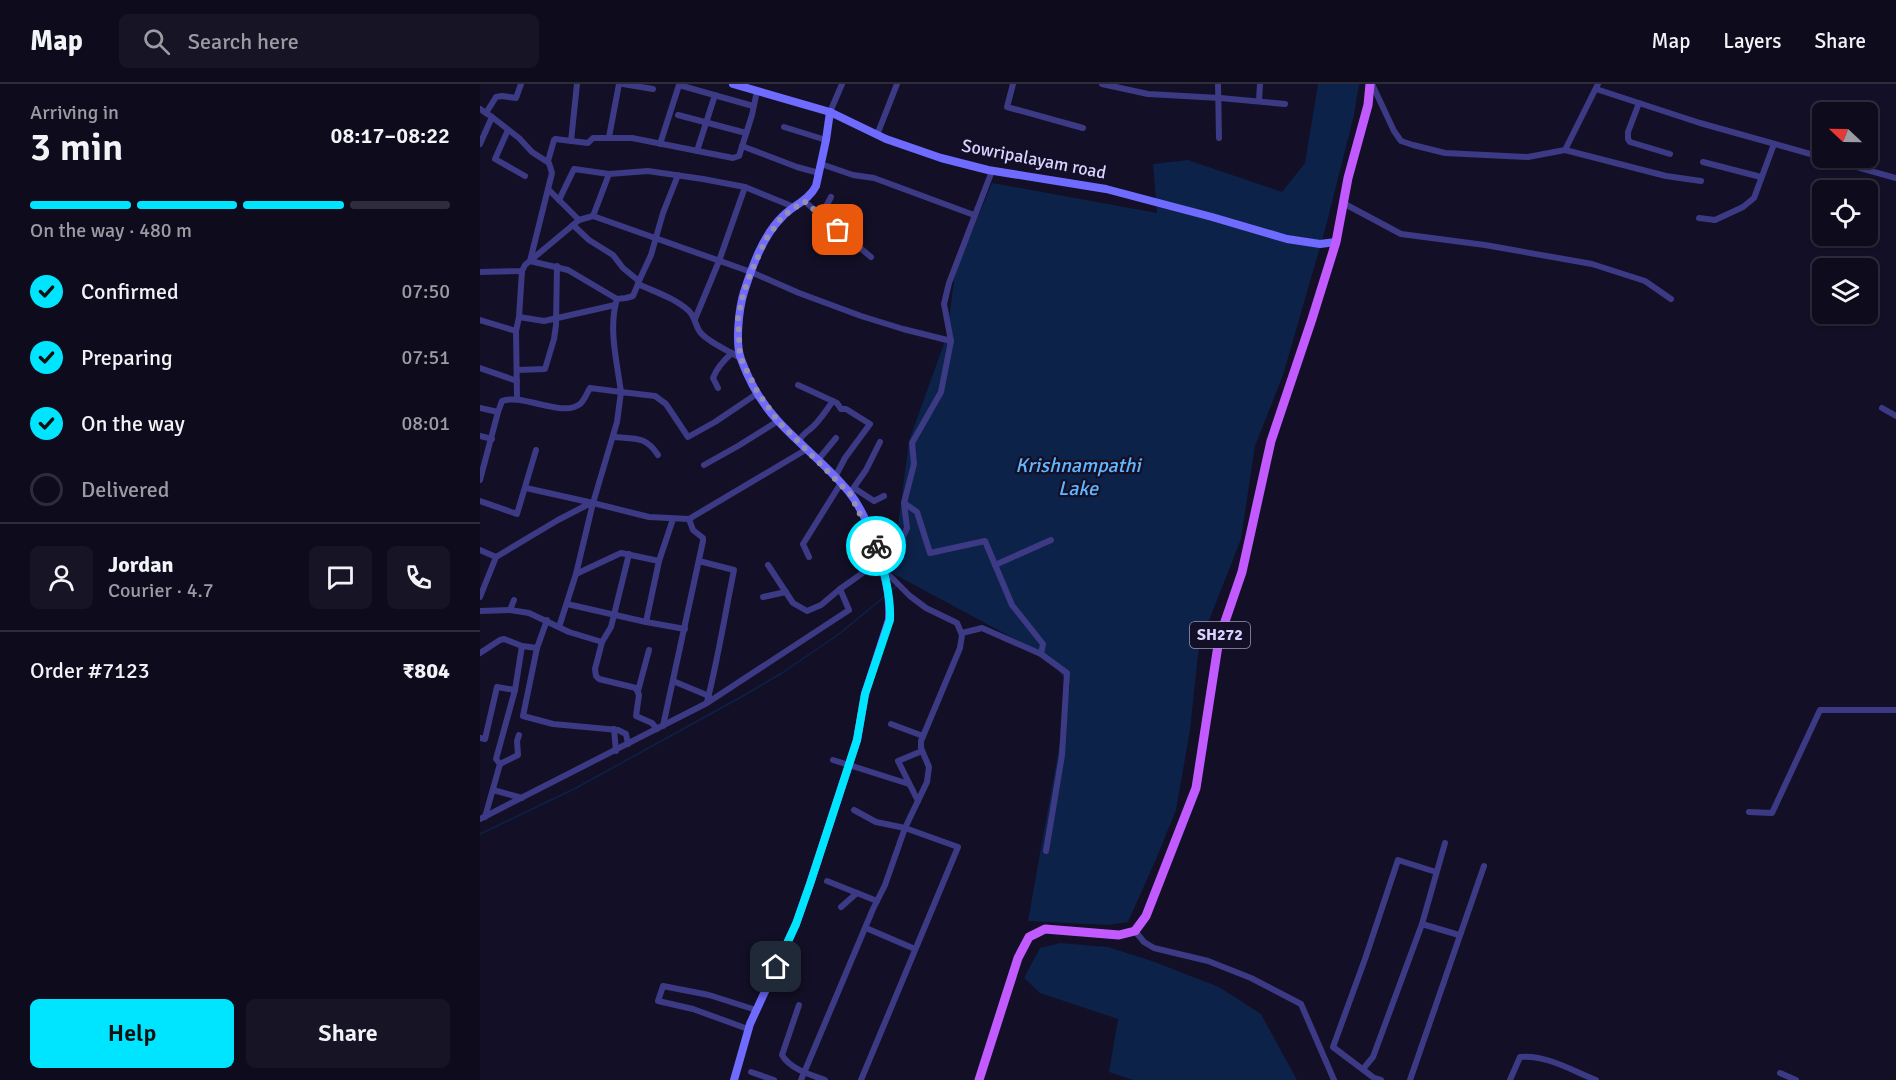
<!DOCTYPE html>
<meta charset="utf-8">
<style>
body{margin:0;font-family:Signika,sans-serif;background:#171425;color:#f1f3f6;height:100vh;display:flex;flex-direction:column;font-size:22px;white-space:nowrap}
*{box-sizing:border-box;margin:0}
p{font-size:20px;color:#9b9ba3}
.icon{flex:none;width:33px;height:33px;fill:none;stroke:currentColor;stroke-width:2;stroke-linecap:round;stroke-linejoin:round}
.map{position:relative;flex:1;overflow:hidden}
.drawer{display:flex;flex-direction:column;background:#0e0b1c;width:480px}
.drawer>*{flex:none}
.needle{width:39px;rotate:292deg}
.fabs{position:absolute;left:1332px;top:18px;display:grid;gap:12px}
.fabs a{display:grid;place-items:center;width:66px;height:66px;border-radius:9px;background:#0e0b1c;box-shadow:0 2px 4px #0004,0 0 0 2px #2e2b3b;font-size:30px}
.pin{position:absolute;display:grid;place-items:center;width:51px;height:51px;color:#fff;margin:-26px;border-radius:12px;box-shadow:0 3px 9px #0006}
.courier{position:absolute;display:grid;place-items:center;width:60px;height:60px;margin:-30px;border:4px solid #00e5ff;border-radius:50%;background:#fff;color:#222;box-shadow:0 2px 8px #0007}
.overview em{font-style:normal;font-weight:600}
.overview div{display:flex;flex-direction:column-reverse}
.overview{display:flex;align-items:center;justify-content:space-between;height:102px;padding:0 30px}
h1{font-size:39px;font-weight:600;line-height:45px}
.bar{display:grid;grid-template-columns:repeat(4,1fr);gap:9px 6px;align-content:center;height:72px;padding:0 30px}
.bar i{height:8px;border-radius:4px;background:#2e2b3b}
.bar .selected{background:#00e5ff}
.bar p{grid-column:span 4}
.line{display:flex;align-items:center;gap:15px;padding:0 30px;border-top:2px solid #2e2b3b}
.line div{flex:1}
.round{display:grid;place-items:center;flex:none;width:63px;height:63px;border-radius:9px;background:#171425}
ol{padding:0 30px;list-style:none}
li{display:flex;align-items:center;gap:18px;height:66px}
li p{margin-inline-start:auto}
li .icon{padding:6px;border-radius:50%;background:#00e5ff;color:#111;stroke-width:4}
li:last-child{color:#9b9ba3}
li i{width:33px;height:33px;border:3px solid #2e2b3b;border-radius:50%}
.action{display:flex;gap:12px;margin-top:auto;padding:12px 30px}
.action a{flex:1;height:69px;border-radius:9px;background:#00e5ff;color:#111;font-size:24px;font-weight:600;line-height:69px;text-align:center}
.action a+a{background:#171425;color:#f1f3f6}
header{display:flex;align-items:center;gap:36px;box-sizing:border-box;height:84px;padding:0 30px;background:#0e0b1c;border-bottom:2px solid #2e2b3b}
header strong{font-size:28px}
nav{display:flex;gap:33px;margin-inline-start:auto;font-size:21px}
.search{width:420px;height:54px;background:#171425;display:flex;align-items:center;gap:15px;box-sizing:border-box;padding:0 21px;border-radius:9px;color:#9b9ba3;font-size:22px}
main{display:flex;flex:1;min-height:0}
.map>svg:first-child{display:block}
.water{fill:#0c2248}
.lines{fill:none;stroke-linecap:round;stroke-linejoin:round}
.stream{stroke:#0c2248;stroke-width:1.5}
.street{stroke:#3d3a85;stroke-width:6}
.secondary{stroke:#6f6bff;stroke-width:8}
.primary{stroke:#c25bff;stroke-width:9}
.done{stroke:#948fb3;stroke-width:6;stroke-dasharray:0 10.8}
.route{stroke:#00e5ff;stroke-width:8}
.labels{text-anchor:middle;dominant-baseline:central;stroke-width:4.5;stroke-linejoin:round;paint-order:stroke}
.shield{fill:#130f26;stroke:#9e99be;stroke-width:1.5}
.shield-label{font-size:16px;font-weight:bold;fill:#d9d4ff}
.street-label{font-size:18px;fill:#d9d4ff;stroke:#130f26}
.water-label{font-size:20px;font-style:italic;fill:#62b6ff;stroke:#130f26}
</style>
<header>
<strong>Map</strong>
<div class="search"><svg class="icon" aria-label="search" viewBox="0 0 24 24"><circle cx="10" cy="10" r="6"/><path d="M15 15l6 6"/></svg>Search here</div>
<nav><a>Map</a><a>Layers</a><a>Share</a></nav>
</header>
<main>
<section class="drawer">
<div class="overview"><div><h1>3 min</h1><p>Arriving in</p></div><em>08:17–08:22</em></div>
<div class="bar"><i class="selected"></i><i class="selected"></i><i class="selected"></i><i></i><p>On the way · 480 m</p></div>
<ol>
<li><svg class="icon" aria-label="check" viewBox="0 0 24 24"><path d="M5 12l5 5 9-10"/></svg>Confirmed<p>07:50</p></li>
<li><svg class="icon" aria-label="check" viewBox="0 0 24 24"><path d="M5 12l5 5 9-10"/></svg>Preparing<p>07:51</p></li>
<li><svg class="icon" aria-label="check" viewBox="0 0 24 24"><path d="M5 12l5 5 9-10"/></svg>On the way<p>08:01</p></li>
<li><i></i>Delivered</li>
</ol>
<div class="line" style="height:108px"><a class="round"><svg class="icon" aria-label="person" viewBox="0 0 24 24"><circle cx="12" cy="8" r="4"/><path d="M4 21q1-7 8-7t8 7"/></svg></a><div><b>Jordan</b><p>Courier · 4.7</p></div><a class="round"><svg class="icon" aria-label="chat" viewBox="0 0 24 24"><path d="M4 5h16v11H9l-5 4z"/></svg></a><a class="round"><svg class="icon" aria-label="phone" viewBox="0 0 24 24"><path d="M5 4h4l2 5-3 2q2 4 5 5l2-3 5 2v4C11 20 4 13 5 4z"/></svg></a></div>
<div class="line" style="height:78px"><div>Order #7123</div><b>₹804</b></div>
<div class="action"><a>Help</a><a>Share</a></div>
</section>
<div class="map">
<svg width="1416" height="996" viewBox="0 0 1416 996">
<rect width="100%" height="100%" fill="#130f26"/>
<!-- water -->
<g class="water">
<path d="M838,0H879L874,31L845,146L803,291L775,362L761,455L719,562L710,646L696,726L677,773L648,838L628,841L548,837L590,602L568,573L412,489L429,357L467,251L475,188L512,99L677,129L673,80L708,76L802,108L825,79Z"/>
<path d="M580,859L628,863L672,877L739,903L781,930L817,996H653L629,988L638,935L560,909L544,894L560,864Z"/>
</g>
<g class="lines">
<!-- stream -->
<g class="stream">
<path d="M410,508L417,501"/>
<path d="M0,750L96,704L261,613L302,589L359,550L404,513"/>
</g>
<!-- street -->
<g class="street">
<path d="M143,0L173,5"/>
<path d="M533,0L527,23L603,44"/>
<path d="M622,0L668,10L740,14L805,20"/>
<path d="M738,0L739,54"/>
<path d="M892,0L914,47L921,57L933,61L965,69L1048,73L1085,66L1118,0"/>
<path d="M1116,5L1220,39L1416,94"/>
<path d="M779,17L780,0"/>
<path d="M1159,19L1148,48V55L1150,58L1190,70"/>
<path d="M0,25L12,33L0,60"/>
<path d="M350,28L362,0"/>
<path d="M6,29L16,13L22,12L36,14L41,0"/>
<path d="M198,31L266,49"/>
<path d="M12,33L39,54L52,68L69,79L72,89L68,105L99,136"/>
<path d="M304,43L346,56"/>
<path d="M28,46L15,75L45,92"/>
<path d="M397,51L417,0"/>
<path d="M129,53L139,0"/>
<path d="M91,57L97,0"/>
<path d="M180,60L199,1L273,22"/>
<path d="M262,62L317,83L339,89"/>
<path d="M1085,66L1186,92L1221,97"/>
<path d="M217,67L235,11"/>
<path d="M68,77L74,56L75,55L108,59L113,54H152L253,74L259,72L272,31L277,7"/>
<path d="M1223,78L1281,93"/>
<path d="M341,80L373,91L394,94L494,131"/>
<path d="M68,105L50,177L88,186L137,215"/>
<path d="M79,116L94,85L129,90"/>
<path d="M324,117L391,173"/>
<path d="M863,119L921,150L1005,161L1112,180L1165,197L1191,215"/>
<path d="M113,132L129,90L168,87L223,95L265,103L314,123"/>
<path d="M341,132L351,113"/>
<path d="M1219,134L1235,136L1263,123L1274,114L1294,60"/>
<path d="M93,141L109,156L133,171L143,184L159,197L158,199"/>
<path d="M0,188L42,187L45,181L99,136L113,132L271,188L319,209L381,232L423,245L471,257"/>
<path d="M159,197L171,171L183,129L198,91"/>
<path d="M39,233L42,187"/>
<path d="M215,235L239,177L265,103"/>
<path d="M0,236L36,247L37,315"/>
<path d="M36,247L39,233L64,237L135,221"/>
<path d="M0,284L37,297"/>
<path d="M37,286L65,285L74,255L76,241L77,182"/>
<path d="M318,301L357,319L361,325H366L390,340L365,374L355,393"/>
<path d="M238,304L233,294C237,283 244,276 252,269"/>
<path d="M278,309L235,338L208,353L186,320L175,312L141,308L137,338L113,419L169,433L209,435L327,365"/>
<path d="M0,324L18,328L22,317C41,309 83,334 100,320C104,317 107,309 110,304L141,308C137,278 128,244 137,215L146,214L153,212L158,200C175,208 195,214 209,227C215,233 215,241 220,248C229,259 248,266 260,274"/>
<path d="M1402,324L1416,332"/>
<path d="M0,352L12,355"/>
<path d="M133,353C154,355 165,351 178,371"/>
<path d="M319,357C322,351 324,350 329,346C339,339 346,326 353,317"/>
<path d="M338,376L356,354"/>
<path d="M224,381L258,362L298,337"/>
<path d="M0,396L18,328"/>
<path d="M374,404L394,417L404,412"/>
<path d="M370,409L386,386L400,358"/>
<path d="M0,417L37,430L56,366"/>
<path d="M424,419L437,428L450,469L505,457L532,521L563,560L561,570"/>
<path d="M0,466L16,473"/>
<path d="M149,470L131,543L122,558L115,585L116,592L119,595L156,604L159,611L156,632L172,639L177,645"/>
<path d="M329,473L323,460L361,399"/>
<path d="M219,477L254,486C245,530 238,575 227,618"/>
<path d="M288,481L313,519L327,527L341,521L360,505"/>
<path d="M515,481L571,456"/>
<path d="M407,489L427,444L424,419L434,380L432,359L461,308L471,257L464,220L469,199L512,87"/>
<path d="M96,490L113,419"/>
<path d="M0,513L16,473L78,436L105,422L113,419L46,404"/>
<path d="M283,513L306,508"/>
<path d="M87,520L166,538L205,545"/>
<path d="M30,526L34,516"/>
<path d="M0,527L30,526L49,529L89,548L122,558"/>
<path d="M67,536L57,564L43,632L73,640L138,646L146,650L148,660"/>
<path d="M166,538L179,477L193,435"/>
<path d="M79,543L96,490L141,469L179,477"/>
<path d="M482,549L502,544L561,570L587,589L582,671L566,767"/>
<path d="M0,569L20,556L24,555L42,562L57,564"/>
<path d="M193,597L229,612"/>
<path d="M158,607L169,566"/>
<path d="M411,640L443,652"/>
<path d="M183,642L223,457V454L213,446L209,435"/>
<path d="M134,645L136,667"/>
<path d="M0,654L5,655L17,603L35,606"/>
<path d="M353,676L429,700"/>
<path d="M20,680L38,671L37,657L39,651"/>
<path d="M13,706L42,714"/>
<path d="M438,717L418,677L442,667"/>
<path d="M374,726L396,738L425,744L478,763L381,996"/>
<path d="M1269,728L1292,729L1340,626H1416"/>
<path d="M5,733L20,680L16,675L35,606L42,562"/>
<path d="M0,735L227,619L369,526L360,505L401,476"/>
<path d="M347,797L397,817"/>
<path d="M361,823L377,809"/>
<path d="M942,840L979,851"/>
<path d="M386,844L435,865"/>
<path d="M655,847L664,858L674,864L728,877L771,894L821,920L854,996"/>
<path d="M319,921L302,971C310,985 331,991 345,996"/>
<path d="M268,945L213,925L178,917L183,902L229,911L276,926"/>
<path d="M883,985L893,973L942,840L965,759"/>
<path d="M271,988L294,996"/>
<path d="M1300,989L1316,996"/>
<path d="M321,996L393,825L405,801L425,744L447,698L449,683L441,664V657L480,564L482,551L477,539L446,524L430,512L403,485"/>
<path d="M901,996L894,994L853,963L885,875L918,776L956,788"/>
<path d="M930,996L1004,782"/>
<path d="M1030,996L1040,973C1065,970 1093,987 1116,996"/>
</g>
<!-- secondary -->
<g class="secondary">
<path d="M253,0L350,28L406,55L461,74L508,86L626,105L732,133L807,155L840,160L856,158"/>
<path d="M254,996L270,940L316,840L330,800L377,656L385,610L409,536C412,501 391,436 369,408C348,382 321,362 298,337C282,320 269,297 261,275C255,259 259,224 264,208C272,183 283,151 303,132C314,121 329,116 336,102L346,56L350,28"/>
</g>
<!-- primary -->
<path class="primary" d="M499,996L538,874L549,853L565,845L639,851L655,847L666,832L716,704L739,555L762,488L791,357L832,235L856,158L868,94L888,21L890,0"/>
</g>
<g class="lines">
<!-- done -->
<path class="done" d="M358,146L324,117L302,133L286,155L271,188L263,211L258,234L260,273L278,309L298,337L370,410L396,462"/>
<!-- route -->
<path class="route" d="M296,883L316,840L330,800L377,656L385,610L410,536C411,512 404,485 396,462"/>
</g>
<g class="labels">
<!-- shield labels -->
<rect class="shield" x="710" y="538" width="60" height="26" rx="4.5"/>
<g class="shield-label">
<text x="740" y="551">SH272</text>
</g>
<!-- street labels -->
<g class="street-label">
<text transform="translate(554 75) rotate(11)">Sowripalayam road</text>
</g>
<!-- water labels -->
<g class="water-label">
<text x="598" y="381">Krishnampathi<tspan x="598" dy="23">Lake</tspan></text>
</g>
</g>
</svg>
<div class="fabs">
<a><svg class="needle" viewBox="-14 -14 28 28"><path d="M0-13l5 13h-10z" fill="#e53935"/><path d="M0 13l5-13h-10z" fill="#9b9ba3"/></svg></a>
<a><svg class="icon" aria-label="locate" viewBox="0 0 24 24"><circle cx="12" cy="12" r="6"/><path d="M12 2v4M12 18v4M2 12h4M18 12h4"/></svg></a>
<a><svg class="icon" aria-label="layers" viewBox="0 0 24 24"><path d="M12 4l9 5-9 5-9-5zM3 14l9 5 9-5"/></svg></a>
</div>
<div class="pin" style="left:358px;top:146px;background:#ea580c"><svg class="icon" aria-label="bag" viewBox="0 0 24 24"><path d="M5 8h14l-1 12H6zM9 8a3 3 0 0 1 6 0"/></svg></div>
<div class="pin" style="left:296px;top:883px;background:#1f2937"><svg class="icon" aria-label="home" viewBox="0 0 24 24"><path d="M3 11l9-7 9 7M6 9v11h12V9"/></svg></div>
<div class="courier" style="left:396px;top:462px"><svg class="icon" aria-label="bike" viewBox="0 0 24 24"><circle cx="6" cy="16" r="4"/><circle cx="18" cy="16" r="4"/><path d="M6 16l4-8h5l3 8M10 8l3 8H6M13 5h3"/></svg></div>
</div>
</main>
